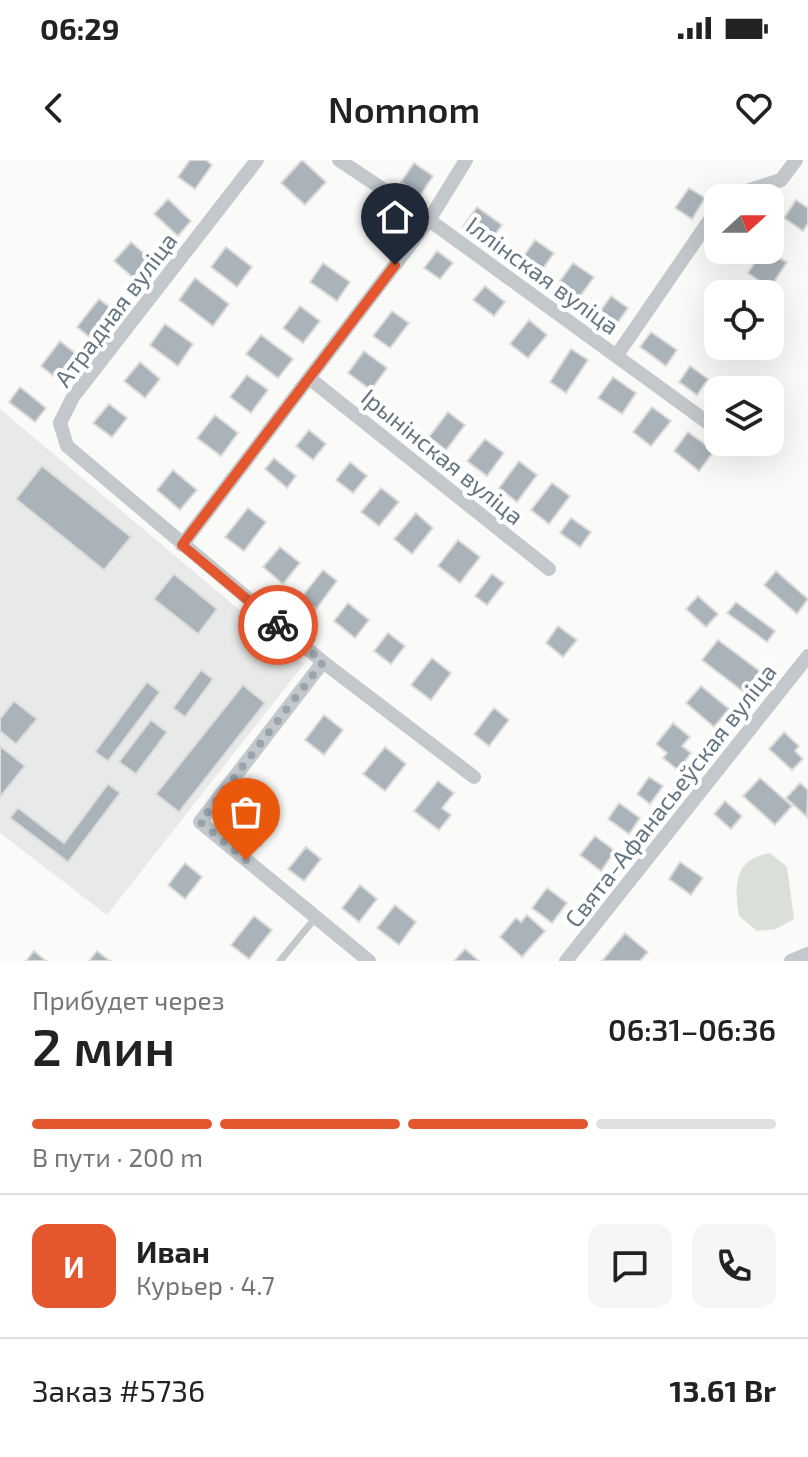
<!DOCTYPE html>
<html lang="ru">
<meta charset="utf-8">
<style>
body{margin:0;font-family:"Exo 2",sans-serif;background:#f6f6f6;color:#222;height:100vh;display:flex;flex-direction:column;font-size:30px;white-space:nowrap}
*{box-sizing:border-box;margin:0}
p{font-size:26px;color:#767676}
.icon{flex:none;width:44px;height:44px;fill:none;stroke:currentColor;stroke-width:2;stroke-linecap:round;stroke-linejoin:round}
.map{position:relative;height:801px;overflow:hidden}
.drawer{display:flex;flex-direction:column;background:#fff;flex:1}
.drawer>*{flex:none}
.needle{width:52px;rotate:69deg}
.buttons{position:absolute;left:704px;top:24px;display:grid;gap:16px}
.buttons a{display:grid;place-items:center;width:80px;height:80px;border-radius:16px;background:#fff;box-shadow:0 8px 32px #0002;font-size:40px}
.pin{position:absolute;display:grid;place-items:center;width:68px;height:68px;color:#fff;margin:-82px -34px;border-radius:50% 50% 50% 0;rotate:-45deg;box-shadow:0 0 8px #0007}
.pin .icon{rotate:45deg}
.courier{position:absolute;display:grid;place-items:center;width:80px;height:80px;margin:-40px;border:6px solid #e4572e;border-radius:50%;background:#fff;color:#222;box-shadow:0 2px 10px #0007}
.headline em{font-style:normal;font-weight:600}
.headline div{display:flex;flex-direction:column-reverse}
.headline{display:flex;align-items:center;justify-content:space-between;height:136px;padding:0 32px}
h1{font-size:52px;font-weight:600;line-height:60px}
.bar{display:grid;grid-template-columns:repeat(4,1fr);gap:12px 8px;align-content:center;height:96px;padding:0 32px}
.bar i{height:10px;border-radius:6px;background:#e0e0e0}
.bar .active{background:#e4572e}
.bar p{grid-column:span 4}
.line{display:flex;align-items:center;gap:20px;padding:0 32px;border-top:2px solid #e0e0e0}
.line div{flex:1}
.round{display:grid;place-items:center;flex:none;width:84px;height:84px;border-radius:16px;background:#f6f6f6}
.status{display:flex;justify-content:space-between;align-items:center;height:56px;padding:0 40px;background:#fff;direction:ltr}
.status svg{height:22px;fill:currentColor}
header{display:flex;justify-content:space-between;align-items:center;height:104px;padding:0 32px;background:#fff;font-size:36px;font-weight:600}
.map>svg:first-child{display:block}
.built{fill:#e8e9e9}
.green{fill:#dadfd7}
.building{fill:#aab3b9;stroke:#dcdcda;stroke-width:2}
.lines{fill:none;stroke-linecap:round;stroke-linejoin:round}
.service{stroke:#c3c8cc;stroke-width:7}
.minor{stroke:#c3c8cc;stroke-width:14}
.done{stroke:#99a4ac;stroke-width:8;stroke-dasharray:0 14.4}
.route{stroke:#e4572e;stroke-width:10}
.labels{text-anchor:middle;dominant-baseline:central;stroke-width:8;stroke-linejoin:round;paint-order:stroke}
.street-label{font-size:24px;fill:#657683;stroke:#fff}
</style>
<div class="status"><b>06:29</b><svg viewBox="0 0 49 12"><path d="M0 12V9h3v3zM5 12V6h3v6zM10 12V3h3v9zM15 12V0h3v12zM26 1h20v11H26zM47 4h2v5h-2z"/></svg></div>
<header><svg class="icon" aria-label="back" viewBox="0 0 24 24"><path d="M15 5l-7 7 7 7"/></svg>Nomnom<svg class="icon" aria-label="heart" viewBox="0 0 24 24"><path d="M12 20l-8-8c-3-5 5-10 8-4 3-6 11-1 8 4z"/></svg></header>
<div class="map">
<svg width="808" height="801" viewBox="0 0 808 801">
<rect width="100%" height="100%" fill="#fafaf8"/>
<!-- built -->
<path class="built" d="M0,249L304,504L107,755L0,673Z"/>
<!-- green -->
<path class="green" d="M770,693L787,707L794,759L776,769L757,771L739,756C734,725 734,699 770,693Z"/>
<!-- building -->
<g class="building">
<path d="M190,0H206L212,5L195,29L178,17Z"/>
<path d="M302,0L326,22L305,45L281,23Z"/>
<path d="M414,3L433,16L420,36L401,22Z"/>
<path d="M689,28L705,38L692,59L675,48Z"/>
<path d="M168,39L191,61L178,76L154,54Z"/>
<path d="M796,40L808,48V63L803,71L784,58Z"/>
<path d="M380,43L403,61L386,83L362,65Z"/>
<path d="M477,47L502,65L488,84L463,67Z"/>
<path d="M535,80L554,93L537,117L518,104Z"/>
<path d="M131,82L155,103L138,122L114,101Z"/>
<path d="M226,87L252,107L237,127L211,107Z"/>
<path d="M763,90L787,102L770,128L748,113Z"/>
<path d="M437,91L453,103L440,119L424,108Z"/>
<path d="M323,103L350,122L337,141L310,122Z"/>
<path d="M573,103L594,117L576,142L555,128Z"/>
<path d="M195,118L229,144L213,166L179,140Z"/>
<path d="M485,126L505,142L494,156L473,140Z"/>
<path d="M611,136L628,148L614,168L597,156Z"/>
<path d="M99,139L116,152L93,180L77,167Z"/>
<path d="M300,146L320,161L303,183L283,168Z"/>
<path d="M392,151L409,163L390,188L373,176Z"/>
<path d="M529,160L547,175L528,198L510,184Z"/>
<path d="M165,164L193,184L178,206L150,185Z"/>
<path d="M651,172L677,190L666,206L640,187Z"/>
<path d="M261,175L293,199L278,218L246,194Z"/>
<path d="M60,181L80,197L61,222L41,206Z"/>
<path d="M571,189L588,200L566,233L550,222Z"/>
<path d="M364,191L387,208L371,230L348,213Z"/>
<path d="M140,202L160,219L145,238L124,221Z"/>
<path d="M690,206L708,219L697,235L679,222Z"/>
<path d="M247,215L268,230L251,253L230,237Z"/>
<path d="M613,217L636,233L622,254L598,238Z"/>
<path d="M20,227L46,248L35,262L9,242Z"/>
<path d="M109,244L127,258L112,277L93,263Z"/>
<path d="M652,247L671,261L651,286L633,272Z"/>
<path d="M448,252L465,265L446,290L429,277Z"/>
<path d="M215,255L238,273L221,296L197,278Z"/>
<path d="M309,270L326,284L313,300L296,286Z"/>
<path d="M688,272L714,291L699,311L674,291Z"/>
<path d="M485,279L504,293L487,316L467,301Z"/>
<path d="M274,298L296,316L287,328L265,309Z"/>
<path d="M519,301L537,315L517,342L499,328Z"/>
<path d="M350,302L367,316L353,333L336,320Z"/>
<path d="M42,306L131,377L104,410L16,339Z"/>
<path d="M173,310L197,330L180,350L157,330Z"/>
<path d="M552,323L570,336L549,364L531,350Z"/>
<path d="M381,328L399,342L379,366L361,352Z"/>
<path d="M248,348L266,362L244,391L225,377Z"/>
<path d="M416,353L433,368L412,394L394,379Z"/>
<path d="M571,358L591,372L580,387L560,373Z"/>
<path d="M458,380L480,397L460,423L438,406Z"/>
<path d="M280,387L300,403L283,424L263,407Z"/>
<path d="M323,410L337,421L316,449L301,438Z"/>
<path d="M776,411L808,439L797,454L764,425Z"/>
<path d="M174,414L217,449L198,474L154,439Z"/>
<path d="M492,414L504,423L487,445L475,436Z"/>
<path d="M698,436L718,454L706,467L686,449Z"/>
<path d="M736,442L775,471L767,482L727,453Z"/>
<path d="M348,443L369,460L355,478L334,461Z"/>
<path d="M558,466L577,480L563,497L546,483Z"/>
<path d="M388,473L405,486L391,504L374,491Z"/>
<path d="M718,480L761,512L745,533L702,500Z"/>
<path d="M432,498L451,513L431,540L411,525Z"/>
<path d="M201,510L213,519L185,557L173,548Z"/>
<path d="M147,522L160,532L108,601L95,592Z"/>
<path d="M243,525L265,543L179,652L156,634Z"/>
<path d="M701,526L729,549L714,567L686,543Z"/>
<path d="M14,541L37,559L16,584L0,571V559Z"/>
<path d="M494,548L509,560L489,586L474,574Z"/>
<path d="M324,555L343,570L324,595L305,580Z"/>
<path d="M151,560L167,572L136,614L119,602Z"/>
<path d="M673,563L690,577L682,586L691,593L678,610L663,598L667,593L656,584Z"/>
<path d="M784,572L799,586L795,591L803,599L792,610L769,589Z"/>
<path d="M0,586L25,606L0,637Z"/>
<path d="M385,587L406,604L385,631L363,614Z"/>
<path d="M649,617L663,626L650,644L637,634Z"/>
<path d="M760,618L792,646L775,665L743,636Z"/>
<path d="M438,621L454,633L442,648L451,655L439,670L414,651Z"/>
<path d="M800,623L808,630L807,657L786,638Z"/>
<path d="M108,624L120,633L68,702L10,658L18,648L64,683Z"/>
<path d="M725,641L742,656L731,669L714,654Z"/>
<path d="M619,643L640,658L629,674L608,659Z"/>
<path d="M260,651L277,665L260,686L243,673Z"/>
<path d="M595,676L615,691L601,711L580,695Z"/>
<path d="M306,687L321,699L304,721L288,709Z"/>
<path d="M680,702L703,718L691,735L669,719Z"/>
<path d="M185,703L202,717L185,739L168,725Z"/>
<path d="M360,725L377,739L359,762L342,748Z"/>
<path d="M547,728L567,743L552,763L532,748Z"/>
<path d="M395,745L416,762L399,785L377,768Z"/>
<path d="M527,755L545,771L522,797L500,777L516,758L521,762Z"/>
<path d="M254,756L272,770L249,799L231,785Z"/>
<path d="M625,773L648,792L640,801H602Z"/>
<path d="M465,789L479,801H454Z"/>
<path d="M34,791L46,801H26Z"/>
<path d="M97,791L110,801H89Z"/>
</g>
<g class="lines">
<!-- service -->
<path class="service" d="M280,801L316,757"/>
<!-- minor -->
<g class="minor">
<path d="M257,0L73,237L60,263L67,286L323,502L474,617"/>
<path d="M339,0L429,60L718,270"/>
<path d="M725,38L781,20L796,0"/>
<path d="M617,195L718,48"/>
<path d="M309,218L549,409"/>
<path d="M182,385L429,60L466,0"/>
<path d="M323,502L200,662L369,801"/>
<path d="M566,801L808,496"/>
<path d="M791,801L808,794"/>
</g>
</g>
<g class="lines">
<!-- done -->
<path class="done" d="M246,700L200,662L323,502L278,465"/>
<!-- route -->
<path class="route" d="M278,465L182,385L395,105"/>
</g>
<g class="labels">
<!-- street labels -->
<g class="street-label">
<text transform="translate(543 115) rotate(36)">Іллінская вуліца</text>
<text transform="translate(115 149) rotate(-53)">Атрадная вуліца</text>
<text transform="translate(443 296) rotate(39)">Ірынінская вуліца</text>
<text transform="translate(670 635) rotate(-52)">Свята-Афанасьеўская вуліца</text>
</g>
</g>
</svg>
<div class="buttons">
<a><svg class="needle" viewBox="-14 -14 28 28"><path d="M0-13l5 13h-10z" fill="#e53935"/><path d="M0 13l5-13h-10z" fill="#767676"/></svg></a>
<a><svg class="icon" aria-label="locate" viewBox="0 0 24 24"><circle cx="12" cy="12" r="6"/><path d="M12 2v4M12 18v4M2 12h4M18 12h4"/></svg></a>
<a><svg class="icon" aria-label="layers" viewBox="0 0 24 24"><path d="M12 4l9 5-9 5-9-5zM3 14l9 5 9-5"/></svg></a>
</div>
<div class="pin" style="left:246px;top:700px;background:#ea580c"><svg class="icon" aria-label="bag" viewBox="0 0 24 24"><path d="M5 8h14l-1 12H6zM9 8a3 3 0 0 1 6 0"/></svg></div>
<div class="pin" style="left:395px;top:105px;background:#1f2937"><svg class="icon" aria-label="home" viewBox="0 0 24 24"><path d="M3 11l9-7 9 7M6 9v11h12V9"/></svg></div>
<div class="courier" style="left:278px;top:465px"><svg class="icon" aria-label="bike" viewBox="0 0 24 24"><circle cx="6" cy="16" r="4"/><circle cx="18" cy="16" r="4"/><path d="M6 16l4-8h5l3 8M10 8l3 8H6M13 5h3"/></svg></div>
</div>
<section class="drawer">
<div class="headline"><div><h1>2 мин</h1><p>Прибудет через</p></div><em>06:31–06:36</em></div>
<div class="bar"><i class="active"></i><i class="active"></i><i class="active"></i><i></i><p>В пути · 200 m</p></div>
<div class="line" style="height:144px"><b class="round" style="background:#e4572e;color:#fff">И</b><div><b>Иван</b><p>Курьер · 4.7</p></div><a class="round"><svg class="icon" aria-label="chat" viewBox="0 0 24 24"><path d="M4 5h16v11H9l-5 4z"/></svg></a><a class="round"><svg class="icon" aria-label="phone" viewBox="0 0 24 24"><path d="M5 4h4l2 5-3 2q2 4 5 5l2-3 5 2v4C11 20 4 13 5 4z"/></svg></a></div>
<div class="line" style="height:104px"><div>Заказ #5736</div><b>13.61 Br</b></div>
</section>
